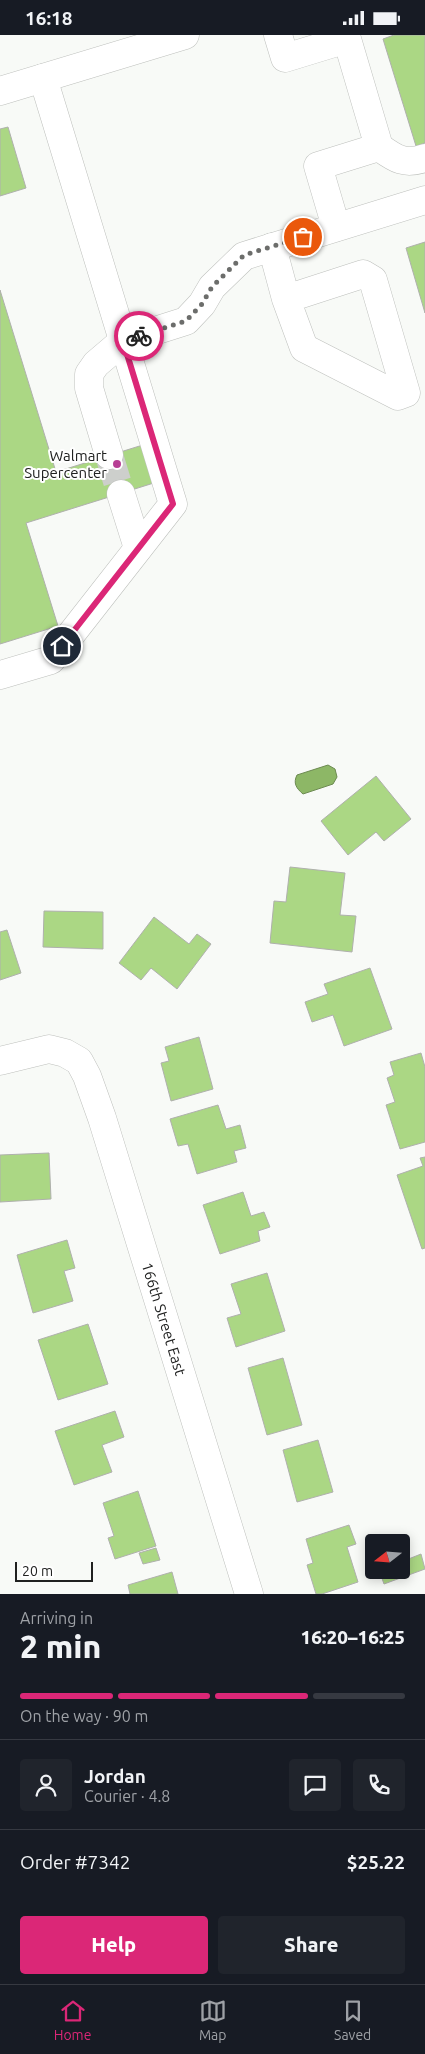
<!DOCTYPE html>
<meta charset="utf-8">
<style>
body{margin:0;font-family:Ubuntu,sans-serif;background:#20242c;color:#f1f3f6;height:100vh;display:flex;flex-direction:column;font-size:19px;white-space:nowrap}
*{box-sizing:border-box;margin:0}
p{font-size:16px;color:#9ea1a6}
.icon{flex:none;width:28px;height:28px;fill:none;stroke:currentColor;stroke-width:2;stroke-linecap:round;stroke-linejoin:round}
.map{position:relative;height:1559px;overflow:hidden}
.details{display:flex;flex-direction:column;background:#171b24;flex:1}
.details>*{flex:none}
.needle{width:32px;rotate:253deg}
.buttons{position:absolute;left:365px;top:1499px;display:grid;gap:10px}
.buttons a{display:grid;place-items:center;width:45px;height:45px;border-radius:5px;background:#171b24;box-shadow:0 2px 12px #0003;font-size:25px}
.scale{position:absolute;left:15px;bottom:12px;width:78px;box-sizing:border-box;padding-left:5px;border:2px solid #202120;border-top:0;font-size:14px;line-height:18px;white-space:nowrap;color:#202120;-webkit-text-stroke:4px #fff;paint-order:stroke}
.pin{position:absolute;display:grid;place-items:center;width:42px;height:42px;color:#fff;margin:-21px;border:2px solid #fff;border-radius:50%;box-shadow:0 1px 5px #0007}
.courier{position:absolute;display:grid;place-items:center;width:50px;height:50px;margin:-25px;border:4px solid #db2777;border-radius:50%;background:#fff;color:#222;box-shadow:0 1px 6px #0007}
.head em{font-style:normal;font-weight:800}
.head div{display:flex;flex-direction:column-reverse}
.head{display:flex;align-items:center;justify-content:space-between;height:85px;padding:0 20px}
h1{font-size:32px;font-weight:800;line-height:38px}
.bar{display:grid;grid-template-columns:repeat(4,1fr);gap:8px 5px;align-content:center;height:60px;padding:0 20px}
.bar i{height:6px;border-radius:4px;background:#363941}
.bar .on{background:#db2777}
.bar p{grid-column:span 4}
.line{display:flex;align-items:center;gap:12px;padding:0 20px;border-top:1px solid #363941}
.line div{flex:1}
.round{display:grid;place-items:center;flex:none;width:52px;height:52px;border-radius:5px;background:#20242c}
.button{display:flex;gap:10px;margin-top:auto;padding:10px 20px}
.button a{flex:1;height:58px;border-radius:5px;background:#db2777;color:#fff;font-size:20px;font-weight:800;line-height:58px;text-align:center}
.button a+a{background:#20242c;color:#f1f3f6}
.status{display:flex;justify-content:space-between;align-items:center;height:35px;padding:0 25px;background:#171b24;direction:ltr}
.status svg{height:14px;fill:currentColor}
.menu{display:flex;justify-content:space-around;align-items:center;height:70px;border-top:1px solid #363941;background:#171b24;font-size:14px;color:#9ea1a6}
.menu a{display:grid;justify-items:center;gap:2px}
.menu .on{color:#db2777}
.map>svg:first-child{display:block}
.water{fill:#8db766;stroke:#6c8a51}
.building{fill:#abd784;stroke:#afb0ad}
.lines{fill:none;stroke-linecap:round;stroke-linejoin:round}
.minor-tunnel{stroke:#cdcfcc;stroke-width:28;stroke-dasharray:28 14;stroke-linecap:butt}
.minor-casing{stroke:#bec0bd;stroke-width:29}
.minor{stroke:#fff;stroke-width:28}
.done{stroke:#6c6d6b;stroke-width:5;stroke-dasharray:0 9}
.route{stroke:#db2777;stroke-width:6}
.poi-dot{fill:#b73f94;stroke:#fff;stroke-width:2}
.labels{text-anchor:middle;dominant-baseline:central;stroke-width:4;stroke-linejoin:round;paint-order:stroke}
.poi-label{font-size:15px;fill:#202120;stroke:#fff;text-anchor:end}
.street-label{font-size:15px;fill:#202120;stroke:#fff}
</style>
<div class="status"><b>16:18</b><svg viewBox="0 0 49 12"><path d="M0 12V9h3v3zM5 12V6h3v6zM10 12V3h3v9zM15 12V0h3v12zM26 1h20v11H26zM47 4h2v5h-2z"/></svg></div>
<div class="map">
<svg width="425" height="1559" viewBox="0 0 425 1559">
<rect width="100%" height="100%" fill="#f8faf7"/>
<!-- water -->
<path class="water" d="M328,730L335,734L337,742L333,749L303,759C296,753 293,748 297,740Z"/>
<!-- building -->
<g class="building">
<path d="M425,0V108L416,111L383,4L394,0Z"/>
<path d="M8,92L26,153L0,161V94Z"/>
<path d="M425,207V278L406,213Z"/>
<path d="M0,255L56,437L146,409L157,447L26,488L58,591L0,609Z"/>
<path d="M376,741L411,784L384,806L376,797L348,820L321,786Z"/>
<path d="M290,832L345,838L340,880L356,881L352,917L270,908L274,866L286,867Z"/>
<path d="M44,876L103,877V914L43,912Z"/>
<path d="M154,882L189,909L197,899L211,909L177,954L151,933L141,945L119,928Z"/>
<path d="M7,895L21,938L0,945V897Z"/>
<path d="M370,933L392,994L344,1011L333,980L312,987L305,967L328,959L324,949Z"/>
<path d="M199,1002L213,1054L171,1066L161,1028L169,1026L165,1012Z"/>
<path d="M421,1018L425,1032V1107L400,1114L386,1070L395,1067L387,1043L394,1040L390,1027Z"/>
<path d="M218,1070L226,1094L240,1090L246,1113L234,1116L237,1127L197,1139L188,1109L178,1111L170,1084Z"/>
<path d="M49,1118L51,1164L0,1167V1120Z"/>
<path d="M425,1122V1213L422,1214L397,1140L423,1131L420,1123Z"/>
<path d="M243,1157L251,1181L264,1177L270,1192L258,1196L260,1206L220,1219L203,1170Z"/>
<path d="M67,1205L75,1233L64,1236L73,1266L33,1278L17,1220Z"/>
<path d="M267,1238L285,1296L236,1312L227,1283L241,1279L231,1249Z"/>
<path d="M88,1289L108,1349L58,1365L38,1305Z"/>
<path d="M283,1323L302,1390L267,1400L248,1333Z"/>
<path d="M115,1376L124,1402L102,1410L112,1437L74,1450L55,1396Z"/>
<path d="M318,1405L333,1457L297,1467L283,1415Z"/>
<path d="M138,1456L156,1511L115,1524L108,1503L114,1501L103,1468Z"/>
<path d="M349,1490L356,1509L347,1512L358,1547L322,1559H316L307,1530L313,1528L306,1504Z"/>
<path d="M156,1513L160,1525L143,1529L139,1518Z"/>
<path d="M421,1519L425,1534L384,1549L379,1535H401V1527Z"/>
<path d="M172,1537L178,1559H130L128,1550Z"/>
</g>
<g class="lines">
<!-- minor-tunnel -->
<path class="minor-tunnel" d="M109,420L121,459"/>
<!-- minor casing -->
<g class="minor-casing">
<g id="minor">
<path d="M278,0L285,23L347,4L379,112L318,131L336,192"/>
<path d="M0,56L185,0"/>
<path d="M379,112C396,124 404,130 425,123"/>
<path d="M272,212L286,264L304,313L398,361L406,358L373,245L363,239L286,264"/>
<path d="M109,420L89,353V339L96,329L123,306L186,286L202,269L212,252L244,221L425,165"/>
<path d="M121,459L138,513"/>
<path d="M0,640L51,625L173,469L43,43"/>
<path d="M0,1026L49,1014L65,1018L79,1026L87,1041L102,1083L249,1559"/>
</g>
</g>
<!-- minor -->
<use href="#minor" class="minor"/>
</g>
<g class="lines">
<!-- done -->
<path class="done" d="M139,301L186,286L202,269L212,252L244,220L303,202"/>
<!-- route -->
<path class="route" d="M62,611L173,469L123,306L139,301"/>
</g>
<!-- markers -->
<circle class="poi-dot" cx="117" cy="429" r="5"/>
<g class="labels">
<!-- poi labels -->
<g class="poi-label">
<text x="107" y="420">Walmart<tspan x="107" dy="17">Supercenter</tspan></text>
</g>
<!-- street labels -->
<g class="street-label">
<text transform="translate(164 1284) rotate(73)">166th Street East</text>
</g>
</g>
</svg>
<div class="buttons">
<a><svg class="needle" viewBox="-14 -14 28 28"><path d="M0-13l5 13h-10z" fill="#e53935"/><path d="M0 13l5-13h-10z" fill="#9ea1a6"/></svg></a>
</div>
<div class="scale">20 m</div>
<div class="pin" style="left:303px;top:202px;background:#ea580c"><svg class="icon" aria-label="bag" viewBox="0 0 24 24"><path d="M5 8h14l-1 12H6zM9 8a3 3 0 0 1 6 0"/></svg></div>
<div class="pin" style="left:62px;top:611px;background:#1f2937"><svg class="icon" aria-label="home" viewBox="0 0 24 24"><path d="M3 11l9-7 9 7M6 9v11h12V9"/></svg></div>
<div class="courier" style="left:139px;top:301px"><svg class="icon" aria-label="bike" viewBox="0 0 24 24"><circle cx="6" cy="16" r="4"/><circle cx="18" cy="16" r="4"/><path d="M6 16l4-8h5l3 8M10 8l3 8H6M13 5h3"/></svg></div>
</div>
<section class="details">
<div class="head"><div><h1>2 min</h1><p>Arriving in</p></div><em>16:20–16:25</em></div>
<div class="bar"><i class="on"></i><i class="on"></i><i class="on"></i><i></i><p>On the way · 90 m</p></div>
<div class="line" style="height:90px"><a class="round"><svg class="icon" aria-label="person" viewBox="0 0 24 24"><circle cx="12" cy="8" r="4"/><path d="M4 21q1-7 8-7t8 7"/></svg></a><div><b>Jordan</b><p>Courier · 4.8</p></div><a class="round"><svg class="icon" aria-label="chat" viewBox="0 0 24 24"><path d="M4 5h16v11H9l-5 4z"/></svg></a><a class="round"><svg class="icon" aria-label="phone" viewBox="0 0 24 24"><path d="M5 4h4l2 5-3 2q2 4 5 5l2-3 5 2v4C11 20 4 13 5 4z"/></svg></a></div>
<div class="line" style="height:65px"><div>Order #7342</div><b>$25.22</b></div>
<div class="button"><a>Help</a><a>Share</a></div>
</section>
<nav class="menu">
<a class="on"><svg class="icon" aria-label="home" viewBox="0 0 24 24"><path d="M3 11l9-7 9 7M6 9v11h12V9"/></svg>Home</a>
<a><svg class="icon" aria-label="map" viewBox="0 0 24 24"><path d="M3 6l6-2 6 2 6-2v14l-6 2-6-2-6 2zM9 4v14M15 6v14"/></svg>Map</a>
<a><svg class="icon" aria-label="saved" viewBox="0 0 24 24"><path d="M7 4h10v16l-5-4-5 4z"/></svg>Saved</a>
</nav>
